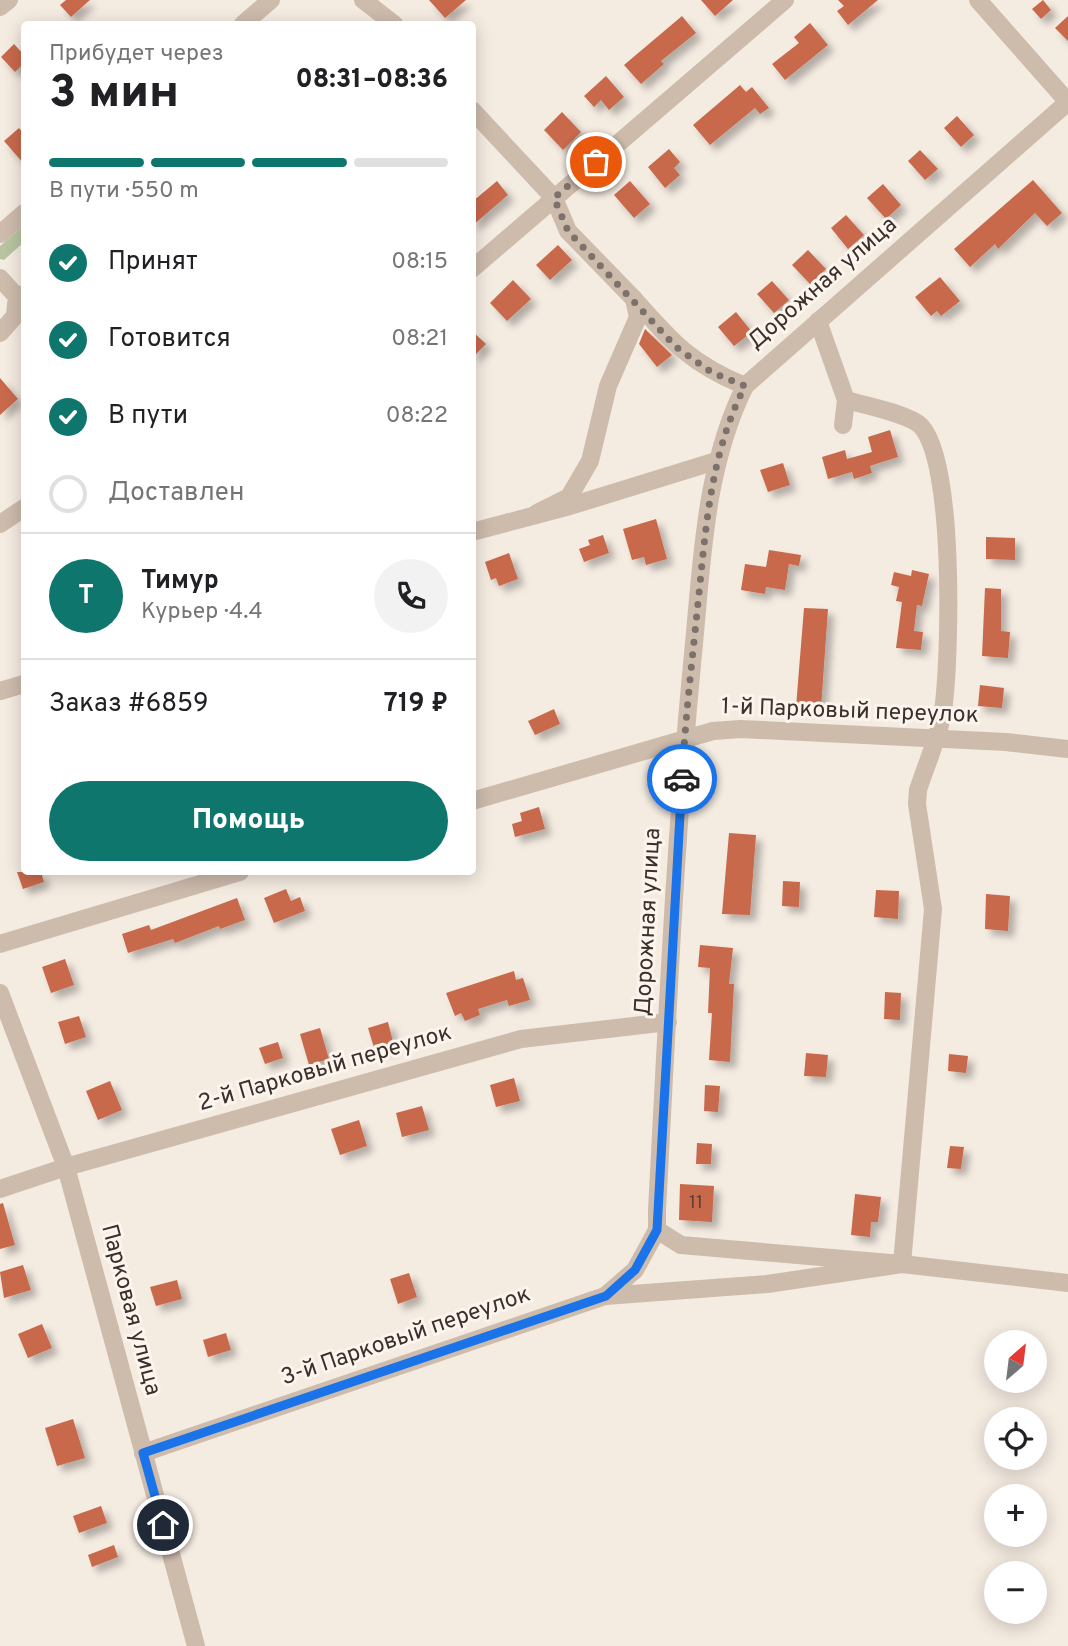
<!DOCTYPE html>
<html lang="ru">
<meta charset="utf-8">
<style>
body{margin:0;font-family:Overpass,sans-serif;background:#f2f2f2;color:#202124;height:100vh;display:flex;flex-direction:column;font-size:26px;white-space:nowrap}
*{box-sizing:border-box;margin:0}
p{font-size:23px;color:#757577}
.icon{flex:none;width:38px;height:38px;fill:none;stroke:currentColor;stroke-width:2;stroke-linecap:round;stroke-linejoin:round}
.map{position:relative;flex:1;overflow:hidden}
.details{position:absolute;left:21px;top:21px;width:455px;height:854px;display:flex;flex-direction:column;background:#fff;border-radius:7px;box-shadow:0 4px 18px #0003}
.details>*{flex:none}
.needle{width:46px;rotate:28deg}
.buttons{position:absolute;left:984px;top:1330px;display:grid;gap:14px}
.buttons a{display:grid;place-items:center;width:63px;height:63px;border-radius:50%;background:#fff;box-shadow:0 4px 18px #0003;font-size:35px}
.pin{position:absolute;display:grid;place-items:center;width:60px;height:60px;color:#fff;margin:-30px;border:4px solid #fff;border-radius:50%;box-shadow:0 2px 7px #0007}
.courier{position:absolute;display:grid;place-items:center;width:70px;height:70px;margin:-35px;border:5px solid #1a73e8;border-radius:50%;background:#fff;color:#222;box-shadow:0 2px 9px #0007}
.overview em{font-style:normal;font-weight:800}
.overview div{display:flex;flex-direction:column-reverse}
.overview{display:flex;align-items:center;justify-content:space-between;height:119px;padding:0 28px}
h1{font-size:46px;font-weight:800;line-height:52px}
.bar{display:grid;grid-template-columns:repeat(4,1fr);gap:10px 7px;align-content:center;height:84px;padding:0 28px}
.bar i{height:9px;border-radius:5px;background:#e0e0e0}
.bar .current{background:#0f766e}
.bar p{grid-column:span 4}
.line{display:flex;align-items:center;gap:18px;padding:0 28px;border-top:2px solid #e0e0e0}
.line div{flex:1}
.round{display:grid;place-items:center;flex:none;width:74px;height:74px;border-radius:37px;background:#f2f2f2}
ol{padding:0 28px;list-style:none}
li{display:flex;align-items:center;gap:21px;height:77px}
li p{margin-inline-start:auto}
li .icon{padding:7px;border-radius:50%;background:#0f766e;color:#fff;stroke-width:4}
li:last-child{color:#757577}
li i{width:38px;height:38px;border:4px solid #e0e0e0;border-radius:50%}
.cta{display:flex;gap:14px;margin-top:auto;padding:14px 28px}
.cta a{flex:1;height:80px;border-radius:42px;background:#0f766e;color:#fff;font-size:28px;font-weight:800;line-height:80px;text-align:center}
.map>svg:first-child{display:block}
.green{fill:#b8c4a0}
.building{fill:#c8694b;filter:url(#shadow)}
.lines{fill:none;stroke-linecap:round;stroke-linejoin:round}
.minor{stroke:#cdbbac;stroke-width:18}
.done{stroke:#7c716b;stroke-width:7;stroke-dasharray:0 12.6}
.route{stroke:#1a73e8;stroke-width:9}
.labels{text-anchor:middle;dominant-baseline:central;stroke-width:6;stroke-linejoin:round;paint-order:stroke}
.number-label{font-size:19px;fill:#5e3e33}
.street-label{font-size:23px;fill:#3b302b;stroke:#fbf5ee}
</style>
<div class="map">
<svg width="1068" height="1646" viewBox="0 0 1068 1646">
<defs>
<filter id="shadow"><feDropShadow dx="6" dy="6" stdDeviation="3.5" flood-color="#0004"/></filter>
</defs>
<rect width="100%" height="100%" fill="#f4ebe1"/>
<!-- green -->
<path class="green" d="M24,225V242L4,260L0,259V246Z"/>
<!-- building -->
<g class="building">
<path d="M66,0H90L71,17L60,5Z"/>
<path d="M429,0H466L445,18Z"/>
<path d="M701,0H733L715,16Z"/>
<path d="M838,0H878L848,25L837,11L844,6Z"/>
<path d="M1043,0L1051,10L1041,19L1032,9Z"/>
<path d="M682,16L696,33L661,61L664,64L641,84L624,65Z"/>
<path d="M1068,16V41L1055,28Z"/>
<path d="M810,23L828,45L785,80L772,64L799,43L794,37Z"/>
<path d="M14,44L24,55V63L15,72L1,57Z"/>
<path d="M606,76L624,97L609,110L601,100L594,107L584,96Z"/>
<path d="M740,85L746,92L752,87L769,108L760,114L755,108L710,145L693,125Z"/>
<path d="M562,112L581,132L563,150L544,130Z"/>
<path d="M957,116L974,135L961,147L944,128Z"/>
<path d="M19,128L24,134V164L4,141Z"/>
<path d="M669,149L680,162L674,168L680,175L665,188L648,167Z"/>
<path d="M920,150L938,169L925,180L908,161Z"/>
<path d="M1033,180L1062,213L1047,226L1035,213L998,249L995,244L970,267L954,249Z"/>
<path d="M497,181L508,195L472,226V202Z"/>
<path d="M630,181L650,204L634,218L614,195Z"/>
<path d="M883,184L901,205L886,219L867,198Z"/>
<path d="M846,215L864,235L848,249L831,228Z"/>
<path d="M558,245L572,260L550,280L536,265Z"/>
<path d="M808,250L826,269L810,284L792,265Z"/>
<path d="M940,277L960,301L941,316L937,311L931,316L915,297Z"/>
<path d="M513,280L531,299L507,321L490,303Z"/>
<path d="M772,281L789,300L774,313L757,294Z"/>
<path d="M736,312L752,332L734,346L718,327Z"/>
<path d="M645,329L672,355L657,367L639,344Z"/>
<path d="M472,331L486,344L472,358Z"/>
<path d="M0,378L18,399L0,415Z"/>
<path d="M890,430L898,457L870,466L872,473L854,479L852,472L828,479L822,457L845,450L847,459L872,452L868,437Z"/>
<path d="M783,463L790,485L768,492L760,470Z"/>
<path d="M656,519L667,559L646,565L644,557L632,560L623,529Z"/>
<path d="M603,535L609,553L584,562L579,549L590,545L588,540Z"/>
<path d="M986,537L1015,538V560L986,559Z"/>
<path d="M769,550L801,555L799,566L789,564L785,590L766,587L765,594L741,590L745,564L766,567Z"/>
<path d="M509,553L518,579L499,586L496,578L491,580L485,562Z"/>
<path d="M912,570L929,574L922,606L917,605L914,631L923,632L921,650L896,648L902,602L896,601L899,587L891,585L894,572L911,576Z"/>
<path d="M985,588L1001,589V631L1010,632L1008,658L982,656Z"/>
<path d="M804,608L828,609L821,708L796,707Z"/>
<path d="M980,685L1004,688L1002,708L978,706Z"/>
<path d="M554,709L560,724L535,735L528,721Z"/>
<path d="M539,807L545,829L515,837L512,824L522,821L520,813Z"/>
<path d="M729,833L756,835L750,915L722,914Z"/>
<path d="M17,872H41L44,882L23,889Z"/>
<path d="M783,881L800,882L799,907L782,906Z"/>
<path d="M286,889L291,901L300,897L305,911L274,923L264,898Z"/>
<path d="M876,890L899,891L898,919L874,917Z"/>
<path d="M986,894L1010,896L1008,931L985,929Z"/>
<path d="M237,898L245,920L220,929L219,926L175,943L173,939L128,953L122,934L149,925L151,930Z"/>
<path d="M700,945L733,948L729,984H734L730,1062L709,1060L712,1013H708L710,968L698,967Z"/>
<path d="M65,959L74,985L51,993L42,967Z"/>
<path d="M514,971L516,980L523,978L530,1000L509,1006L507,1000L478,1009L480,1015L465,1021L461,1013L455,1016L446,993Z"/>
<path d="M885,992L901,993L900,1020L884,1019Z"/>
<path d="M79,1016L86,1037L65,1044L58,1022Z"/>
<path d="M388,1022L394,1046L375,1051L368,1028Z"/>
<path d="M320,1028L329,1059L309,1065L300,1034Z"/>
<path d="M278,1042L283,1058L265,1064L259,1048Z"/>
<path d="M806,1053L828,1055L826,1077L804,1076Z"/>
<path d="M949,1054L968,1056L966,1073L948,1071Z"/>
<path d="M514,1078L520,1101L496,1107L490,1085Z"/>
<path d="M110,1081L122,1110L98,1120L86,1091Z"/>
<path d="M705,1085L720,1086L718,1112L704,1111Z"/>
<path d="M422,1106L429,1130L402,1137L396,1113Z"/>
<path d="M359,1120L367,1146L340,1155L331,1129Z"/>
<path d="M697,1143L712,1144L711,1164H696Z"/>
<path d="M950,1146L964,1147L961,1169L947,1168Z"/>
<path d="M680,1184L714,1186L712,1222L679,1220Z"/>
<path d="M855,1194L881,1197L878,1222H871L870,1237L851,1235Z"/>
<path d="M3,1203L15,1245L0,1249V1204Z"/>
<path d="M23,1265L31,1290L4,1298L0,1272Z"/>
<path d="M409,1273L417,1297L398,1304L390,1279Z"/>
<path d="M177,1280L182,1299L156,1306L150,1287Z"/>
<path d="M42,1324L52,1348L28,1358L18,1334Z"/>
<path d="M226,1333L231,1350L208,1357L203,1340Z"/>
<path d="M73,1419L85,1458L57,1466L45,1428Z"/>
<path d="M101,1506L107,1523L79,1533L73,1516Z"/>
<path d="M114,1545L118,1557L92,1567L88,1555Z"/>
</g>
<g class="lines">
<!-- minor -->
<g class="minor">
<path d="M363,0L394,24"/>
<path d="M978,0L1068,102"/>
<path d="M0,7L9,0"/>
<path d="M243,24L271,0"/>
<path d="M1068,102L745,386C704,469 702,563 693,654C675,839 667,1025 657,1210V1230L681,1245L902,1264L1068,1283"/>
<path d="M472,110L554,198L568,231L634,299L638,317L608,386L590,461L569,497L537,513"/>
<path d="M0,234L24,213"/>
<path d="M472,269L785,0"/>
<path d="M0,278L19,299"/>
<path d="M634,299C672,342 691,364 745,386"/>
<path d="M818,321L846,400L843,425"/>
<path d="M0,333L15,316L16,304L24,294"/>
<path d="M0,524L24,508"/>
<path d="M472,532L570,506L716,461"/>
<path d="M0,691L24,684"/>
<path d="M472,801L713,731L741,729L1006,742L1068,749"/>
<path d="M0,944L240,872"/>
<path d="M0,993L66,1167L196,1646"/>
<path d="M0,1189L66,1167L521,1039L668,1022"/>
<path d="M605,1296L767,1284L902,1264L933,909L917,804L918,790C927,762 941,732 944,703C950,651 955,463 921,426C909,414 864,405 846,400"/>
<path d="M143,1453L605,1296L635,1270L657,1230"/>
</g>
</g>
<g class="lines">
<!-- done -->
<path class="done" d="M596,162L554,198L568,231L676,347L711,372L745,386C710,454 706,528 698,603C692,662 685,721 682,779"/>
<!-- route -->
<path class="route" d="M163,1525L143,1453L606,1296L635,1270L657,1230L682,779"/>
</g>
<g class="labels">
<!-- number labels -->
<g class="number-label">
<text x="696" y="1203">11</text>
</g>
<!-- street labels -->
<g class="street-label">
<text transform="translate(823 284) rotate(-41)">Дорожная улица</text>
<text transform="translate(850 712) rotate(2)">1-й Парковый переулок</text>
<text transform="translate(649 922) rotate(-87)">Дорожная улица</text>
<text transform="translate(325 1069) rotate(-16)">2-й Парковый переулок</text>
<text transform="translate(130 1310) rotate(75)">Парковая улица</text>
<text transform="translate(406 1337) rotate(-19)">3-й Парковый переулок</text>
</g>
</g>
</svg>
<div class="buttons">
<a><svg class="needle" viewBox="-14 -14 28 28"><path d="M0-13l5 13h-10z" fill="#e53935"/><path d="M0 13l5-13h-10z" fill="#757577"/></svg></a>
<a><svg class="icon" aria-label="locate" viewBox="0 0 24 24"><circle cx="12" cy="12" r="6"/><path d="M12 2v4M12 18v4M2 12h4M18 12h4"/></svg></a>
<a>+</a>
<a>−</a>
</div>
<div class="pin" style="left:596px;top:162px;background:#ea580c"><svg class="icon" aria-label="bag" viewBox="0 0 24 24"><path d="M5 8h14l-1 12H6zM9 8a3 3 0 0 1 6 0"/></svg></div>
<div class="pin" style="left:163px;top:1525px;background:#1f2937"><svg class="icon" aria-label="home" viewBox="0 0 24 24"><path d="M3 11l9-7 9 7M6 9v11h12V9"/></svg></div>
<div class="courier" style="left:682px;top:779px"><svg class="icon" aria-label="car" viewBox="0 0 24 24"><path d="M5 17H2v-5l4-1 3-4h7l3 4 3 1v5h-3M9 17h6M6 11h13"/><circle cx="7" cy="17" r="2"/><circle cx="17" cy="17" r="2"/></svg></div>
<section class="details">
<div class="overview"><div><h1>3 мин</h1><p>Прибудет через</p></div><em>08:31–08:36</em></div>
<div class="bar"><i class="current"></i><i class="current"></i><i class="current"></i><i></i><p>В пути · 550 m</p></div>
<ol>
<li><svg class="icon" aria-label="check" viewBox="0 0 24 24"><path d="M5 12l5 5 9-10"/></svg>Принят<p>08:15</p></li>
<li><svg class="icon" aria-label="check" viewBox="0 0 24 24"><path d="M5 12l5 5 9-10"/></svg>Готовится<p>08:21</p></li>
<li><svg class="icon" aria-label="check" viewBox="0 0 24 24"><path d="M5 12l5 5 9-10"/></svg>В пути<p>08:22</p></li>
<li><i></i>Доставлен</li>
</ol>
<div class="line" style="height:126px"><b class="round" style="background:#0f766e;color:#fff">Т</b><div><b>Тимур</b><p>Курьер · 4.4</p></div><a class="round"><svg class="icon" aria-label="phone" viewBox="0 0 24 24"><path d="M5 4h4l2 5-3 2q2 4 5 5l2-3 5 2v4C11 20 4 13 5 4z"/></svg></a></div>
<div class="line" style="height:91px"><div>Заказ #6859</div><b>719 ₽</b></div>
<div class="cta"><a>Помощь</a></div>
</section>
</div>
